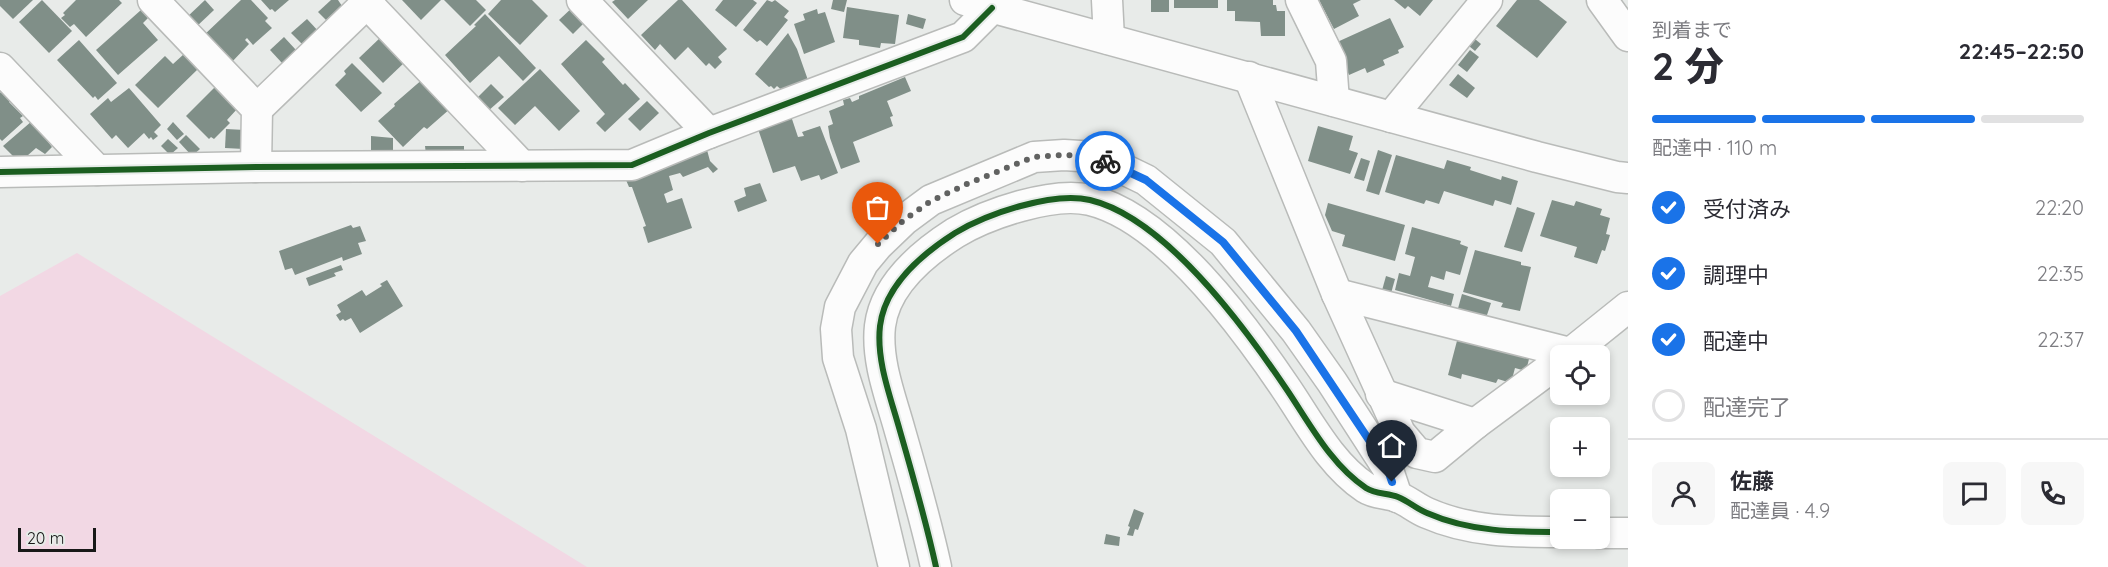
<!DOCTYPE html>
<html lang="ja">
<meta charset="utf-8">
<style>
body{margin:0;font-family:Quicksand,"Noto Sans JP",sans-serif;background:#f7f7f7;color:#2b2b33;height:100vh;display:flex;flex-direction:column;font-size:22px;white-space:nowrap}
*{box-sizing:border-box;margin:0}
p{font-size:20px;color:#7c7c81}
.icon{flex:none;width:33px;height:33px;fill:none;stroke:currentColor;stroke-width:2;stroke-linecap:round;stroke-linejoin:round}
.map{position:relative;flex:1;overflow:hidden}
.sheet{display:flex;flex-direction:column;background:#fff;width:480px}
.sheet>*{flex:none}
.buttons{position:absolute;left:1550px;top:345px;display:grid;gap:12px}
.buttons a{display:grid;place-items:center;width:60px;height:60px;border-radius:9px;background:#fff;box-shadow:0 3px 9px #0003;font-size:30px}
.scale{position:absolute;left:18px;bottom:15px;width:78px;box-sizing:border-box;padding-left:6px;border:3px solid #181918;border-top:0;font-size:16px;line-height:21px;white-space:nowrap;color:#181918;-webkit-text-stroke:4px #e7ece9;paint-order:stroke}
.pin{position:absolute;display:grid;place-items:center;width:51px;height:51px;color:#fff;margin:-62px -26px;border-radius:50% 50% 50% 0;rotate:-45deg;box-shadow:0 0 6px #0007}
.pin .icon{rotate:45deg}
.courier{position:absolute;display:grid;place-items:center;width:60px;height:60px;margin:-30px;border:4px solid #1a73e8;border-radius:50%;background:#fff;color:#222;box-shadow:0 2px 8px #0007}
.summary em{font-style:normal;font-weight:800}
.summary div{display:flex;flex-direction:column-reverse}
.summary{display:flex;align-items:center;justify-content:space-between;height:102px;padding:0 24px}
h1{font-size:39px;font-weight:800;line-height:45px}
.bar{display:grid;grid-template-columns:repeat(4,1fr);gap:9px 6px;align-content:center;height:72px;padding:0 24px}
.bar i{height:8px;border-radius:4px;background:#e1e1e2}
.bar .on{background:#1a73e8}
.bar p{grid-column:span 4}
.line{display:flex;align-items:center;gap:15px;padding:0 24px;border-top:2px solid #e1e1e2}
.line div{flex:1}
.round{display:grid;place-items:center;flex:none;width:63px;height:63px;border-radius:9px;background:#f7f7f7}
ol{padding:0 24px;list-style:none}
li{display:flex;align-items:center;gap:18px;height:66px}
li p{margin-inline-start:auto}
li .icon{padding:6px;border-radius:50%;background:#1a73e8;color:#fff;stroke-width:4}
li:last-child{color:#7c7c81}
li i{width:33px;height:33px;border:3px solid #e1e1e2;border-radius:50%}
main{display:flex;flex:1;min-height:0}
.map>svg:first-child{display:block}
.green{fill:#f2d8e4}
.building{fill:#808f88}
.lines{fill:none;stroke-linecap:round;stroke-linejoin:round}
.minor-casing{stroke:#b9bbb9;stroke-width:33}
.minor{stroke:#fcfcfc;stroke-width:30}
.cycleway-casing{stroke:#e7ece9;stroke-width:10}
.cycleway{stroke:#1b5e20;stroke-width:6}
.done{stroke:#616261;stroke-width:6;stroke-dasharray:0 10.8}
.route{stroke:#1a73e8;stroke-width:8}
</style>
<main>
<div class="map">
<svg width="1628" height="567" viewBox="0 0 1628 567">
<rect width="100%" height="100%" fill="#e8ebe9"/>
<!-- green -->
<path class="green" d="M77,253L587,567H0V296Z"/>
<!-- building -->
<g class="building">
<path d="M0,0H33L13,19L0,6Z"/>
<path d="M42,0L72,31L49,53L19,22Z"/>
<path d="M76,0H119L122,3L86,37L74,24L70,27L61,18L65,15L63,13Z"/>
<path d="M205,0L214,10L195,28L186,18Z"/>
<path d="M241,0H251L268,18L265,21L272,28L253,45L247,38L245,40L249,44L230,64L203,36Z"/>
<path d="M261,0H289L275,12L272,9L270,10Z"/>
<path d="M331,0H338L342,6L326,20L318,12Z"/>
<path d="M402,0H441L421,20Z"/>
<path d="M444,0H476L486,10L470,26Z"/>
<path d="M501,0H532L548,16L520,45L488,14Z"/>
<path d="M615,0H648L628,19L612,2Z"/>
<path d="M678,0H682L727,49L718,57L722,62L715,69L709,63L706,66L688,47L675,60L660,44L655,50L641,35Z"/>
<path d="M723,0H753L757,3L736,27L715,10Z"/>
<path d="M767,0L772,2L775,0L789,11L784,17L788,20L767,46L760,40L757,42L743,30Z"/>
<path d="M833,0H847L844,12L831,9Z"/>
<rect x="1151" y="0" width="18" height="12"/>
<rect x="1174" y="0" width="44" height="8"/>
<path d="M1227,0H1273V5H1276L1277,11H1285V36H1261L1260,22L1235,21V11H1227Z"/>
<path d="M1319,0H1361L1353,4L1359,16L1334,29Z"/>
<path d="M1394,0H1433L1420,16L1408,6L1405,9Z"/>
<path d="M1517,0H1539L1567,22L1537,58L1496,26Z"/>
<path d="M574,6L587,20L573,34L559,20Z"/>
<path d="M847,7L899,15L895,44L881,43L880,48L859,45V40L843,38Z"/>
<path d="M817,9L818,14L825,12L835,42L804,54L794,24L805,20L803,14Z"/>
<path d="M141,10L148,18L143,23L158,40L118,75L96,50Z"/>
<path d="M485,14L536,68L523,81L499,56L470,83L445,55L476,26L474,25Z"/>
<path d="M908,14L926,19L923,29L906,24Z"/>
<path d="M1390,18L1404,47L1398,50L1399,53L1383,60L1385,65L1367,73L1365,68L1349,75L1335,43Z"/>
<path d="M307,19L321,34L306,48L291,33Z"/>
<path d="M788,33L797,49L809,83L784,92L777,86L774,89L771,86L769,87L755,74Z"/>
<path d="M382,36L406,61L383,83L359,58Z"/>
<path d="M284,37L296,50L282,63L270,50Z"/>
<path d="M1475,39L1481,44L1475,51L1469,46Z"/>
<path d="M79,40L117,83L98,100L95,96L93,98L57,60Z"/>
<path d="M586,40L605,59L602,62L623,85L625,83L640,99L605,132L596,123L605,114L561,64Z"/>
<path d="M1470,50L1479,57L1467,72L1458,65Z"/>
<path d="M184,54L198,69L158,108L135,85L165,56L173,64Z"/>
<path d="M352,63L382,93L361,112L335,85L346,74L344,71Z"/>
<path d="M540,69L580,111L559,131L535,106L515,125L498,108Z"/>
<path d="M1458,74L1475,88L1467,98L1449,85Z"/>
<path d="M905,77L911,91L887,101L893,116L890,117L893,126L853,142L860,162L841,169L830,138L828,126L833,124L829,111L844,105L843,100L850,98L852,102L859,99V96Z"/>
<path d="M424,78L451,108L427,129L424,127L403,147L378,121L395,106L394,104Z"/>
<path d="M491,84L504,97L488,111L477,98Z"/>
<path d="M216,86L238,108L227,120L230,123L214,139L211,137L209,139L186,116Z"/>
<path d="M129,88L161,125L154,132L158,136L153,140L151,137L149,139L144,133L128,148L116,135L112,139L90,114L108,98L111,102Z"/>
<path d="M4,89L13,98L9,102L23,116L20,118L23,122L2,141L0,139V93Z"/>
<path d="M647,101L659,113L640,131L628,119Z"/>
<path d="M791,116L798,137L804,136L802,132L820,126L838,173L821,180L819,175L801,181L795,166L773,173L758,129Z"/>
<path d="M32,121L52,147L45,154L36,148L27,156L15,158L3,146Z"/>
<path d="M173,122L184,134L177,140L167,129Z"/>
<path d="M1318,126L1353,136L1349,150L1358,153L1350,174L1308,161Z"/>
<path d="M226,129L245,130L244,149L225,148Z"/>
<path d="M186,135L200,149L192,156L179,142Z"/>
<path d="M371,136L393,138V155H371Z"/>
<path d="M168,139L178,148L170,155L161,146Z"/>
<path d="M425,146H464V154L426,155Z"/>
<path d="M707,150L710,161L718,169L713,173L708,167L683,177L680,173L669,176L673,190L664,194L667,203L682,198L692,228L648,243L643,227L646,226L632,187H629L626,180Z"/>
<path d="M1378,150L1392,155L1379,195L1366,191Z"/>
<path d="M1396,155L1444,169L1447,160L1471,167L1470,170L1501,180L1502,176L1518,181L1511,205L1495,200L1493,206L1444,191L1439,204L1426,200L1424,204L1385,192Z"/>
<path d="M1361,158L1370,161L1364,181L1354,178Z"/>
<path d="M760,183L767,201L738,212L734,201L746,196L744,188Z"/>
<path d="M1552,200L1574,206L1576,201L1602,209L1600,215L1610,218L1606,234L1610,235L1605,251L1602,250L1597,264L1574,257L1577,247L1540,236Z"/>
<path d="M1328,203L1405,225L1395,261L1342,246L1345,235L1332,231L1325,215Z"/>
<path d="M1517,207L1535,213L1522,252L1504,247Z"/>
<path d="M351,225L353,228L360,226L366,241L358,243L362,254L343,261L342,257L295,275L292,268L285,270L279,251Z"/>
<path d="M1412,227L1461,241L1460,244L1468,247L1460,275L1446,271L1444,280L1431,276L1428,287L1454,294L1451,306L1395,290L1399,273L1410,276L1415,257L1405,254Z"/>
<path d="M1475,250L1521,262V265L1531,267L1520,311L1501,307L1503,303L1463,292Z"/>
<path d="M341,265L343,270L334,273L336,276L309,286L306,278Z"/>
<path d="M1386,276L1395,279L1390,297L1381,294Z"/>
<path d="M387,280L403,306L360,333L351,318L345,321L343,319L340,321L336,315L341,312L337,305L362,290L366,296L382,286L380,284Z"/>
<path d="M1462,294L1491,303L1485,321L1457,312Z"/>
<path d="M1458,337L1530,355L1526,371L1515,368L1511,383L1498,379L1496,383L1462,374L1461,379L1448,375Z"/>
<path d="M1134,509L1144,513L1138,530L1135,529L1133,536L1127,535L1130,527L1128,526Z"/>
<path d="M1106,534L1120,537L1119,546L1104,544Z"/>
</g>
<g class="lines">
<!-- minor casing -->
<g class="minor-casing">
<g id="minor">
<path d="M153,0L257,109L256,167"/>
<path d="M364,0L522,166"/>
<path d="M582,0L709,133"/>
<path d="M965,0L1537,157L1617,177L1628,178"/>
<path d="M1107,0L1109,39"/>
<path d="M1301,0L1331,61L1334,101"/>
<path d="M1602,0L1628,36"/>
<path d="M0,68L97,170"/>
<path d="M1249,77L1337,294L1400,433L1417,453L1435,457L1475,424L1560,361"/>
<path d="M257,109L370,0"/>
<path d="M1391,117L1487,0"/>
<path d="M0,172L256,167L632,165L709,133L963,37L992,8"/>
<path d="M1337,294L1570,353"/>
<path d="M1567,356L1628,307"/>
<path d="M1381,394L1475,424"/>
<path d="M1599,533H1628"/>
<path d="M894,567L861,429L838,358L836,329L840,307L863,263L878,245L904,220L931,200L1034,157L1064,155L1096,157L1115,165L1146,180L1223,242L1296,331L1332,382L1387,467L1397,497"/>
<path d="M936,567C926,521 913,476 900,431C891,398 876,361 880,326C885,285 922,254 955,233C987,214 1053,191 1090,200C1165,218 1243,325 1285,387C1309,422 1330,464 1366,488C1375,494 1388,493 1398,497C1408,501 1417,509 1427,513C1470,532 1515,532 1560,532"/>
</g>
</g>
<!-- minor -->
<use href="#minor" class="minor"/>
<!-- cycleway casing -->
<g class="cycleway-casing">
<g id="cycleway">
<path d="M0,172L256,167L632,165L709,133L963,37L992,8"/>
<path d="M936,567C926,521 913,476 900,431C891,398 876,361 880,326C885,285 922,254 955,233C987,214 1053,191 1090,200C1165,218 1243,325 1285,387C1309,422 1330,464 1366,488C1375,494 1388,493 1398,497C1408,501 1417,509 1427,513C1470,532 1515,532 1560,532"/>
</g>
</g>
<!-- cycleway -->
<use href="#cycleway" class="cycleway"/>
</g>
<g class="lines">
<!-- done -->
<path class="done" d="M878,244L904,220L931,201L969,183L1034,157L1064,155L1096,157L1105,161"/>
<!-- route -->
<path class="route" d="M1105,161L1146,180L1223,242L1296,331L1375,449L1387,467L1392,482"/>
</g>
</svg>
<div class="buttons">
<a><svg class="icon" aria-label="locate" viewBox="0 0 24 24"><circle cx="12" cy="12" r="6"/><path d="M12 2v4M12 18v4M2 12h4M18 12h4"/></svg></a>
<a>+</a>
<a>−</a>
</div>
<div class="scale">20 m</div>
<div class="pin" style="left:878px;top:244px;background:#ea580c"><svg class="icon" aria-label="bag" viewBox="0 0 24 24"><path d="M5 8h14l-1 12H6zM9 8a3 3 0 0 1 6 0"/></svg></div>
<div class="pin" style="left:1392px;top:482px;background:#1f2937"><svg class="icon" aria-label="home" viewBox="0 0 24 24"><path d="M3 11l9-7 9 7M6 9v11h12V9"/></svg></div>
<div class="courier" style="left:1105px;top:161px"><svg class="icon" aria-label="bike" viewBox="0 0 24 24"><circle cx="6" cy="16" r="4"/><circle cx="18" cy="16" r="4"/><path d="M6 16l4-8h5l3 8M10 8l3 8H6M13 5h3"/></svg></div>
</div>
<section class="sheet">
<div class="summary"><div><h1>2 分</h1><p>到着まで</p></div><em>22:45–22:50</em></div>
<div class="bar"><i class="on"></i><i class="on"></i><i class="on"></i><i></i><p>配達中 · 110 m</p></div>
<ol>
<li><svg class="icon" aria-label="check" viewBox="0 0 24 24"><path d="M5 12l5 5 9-10"/></svg>受付済み<p>22:20</p></li>
<li><svg class="icon" aria-label="check" viewBox="0 0 24 24"><path d="M5 12l5 5 9-10"/></svg>調理中<p>22:35</p></li>
<li><svg class="icon" aria-label="check" viewBox="0 0 24 24"><path d="M5 12l5 5 9-10"/></svg>配達中<p>22:37</p></li>
<li><i></i>配達完了</li>
</ol>
<div class="line" style="height:108px"><a class="round"><svg class="icon" aria-label="person" viewBox="0 0 24 24"><circle cx="12" cy="8" r="4"/><path d="M4 21q1-7 8-7t8 7"/></svg></a><div><b>佐藤</b><p>配達員 · 4.9</p></div><a class="round"><svg class="icon" aria-label="chat" viewBox="0 0 24 24"><path d="M4 5h16v11H9l-5 4z"/></svg></a><a class="round"><svg class="icon" aria-label="phone" viewBox="0 0 24 24"><path d="M5 4h4l2 5-3 2q2 4 5 5l2-3 5 2v4C11 20 4 13 5 4z"/></svg></a></div>
</section>
</main>
